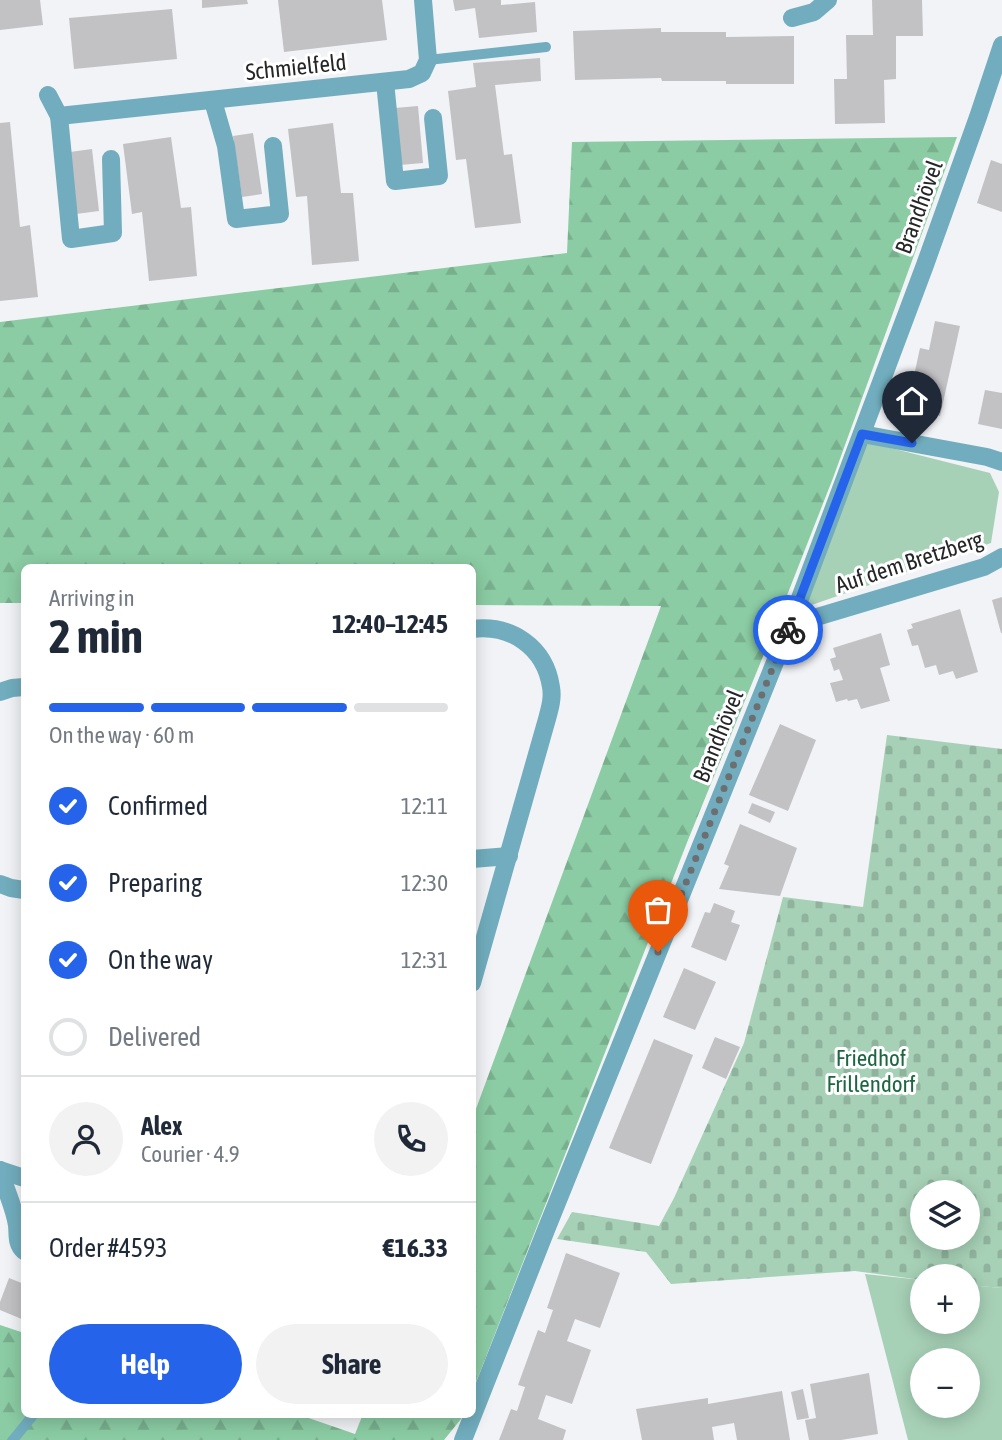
<!DOCTYPE html>
<meta charset="utf-8">
<style>
body{margin:0;font-family:"Asap Condensed",sans-serif;background:#f2f2f3;color:#1f2937;height:100vh;display:flex;flex-direction:column;font-size:26px;white-space:nowrap}
*{box-sizing:border-box;margin:0}
p{font-size:23px;color:#747a83}
.icon{flex:none;width:38px;height:38px;fill:none;stroke:currentColor;stroke-width:2;stroke-linecap:round;stroke-linejoin:round}
.map{position:relative;flex:1;overflow:hidden}
.drawer{position:absolute;left:21px;top:564px;width:455px;height:854px;display:flex;flex-direction:column;background:#fff;border-radius:10px;box-shadow:0 4px 18px #0003}
.drawer>*{flex:none}
.controls{position:absolute;left:910px;top:1180px;display:grid;gap:14px}
.controls a{display:grid;place-items:center;width:70px;height:70px;border-radius:50%;background:#fff;box-shadow:0 4px 18px #0003;font-size:35px}
.pin{position:absolute;display:grid;place-items:center;width:60px;height:60px;color:#fff;margin:-72px -30px;border-radius:50% 50% 50% 0;rotate:-45deg;box-shadow:0 0 7px #0007}
.pin .icon{rotate:45deg}
.courier{position:absolute;display:grid;place-items:center;width:70px;height:70px;margin:-35px;border:5px solid #2563eb;border-radius:50%;background:#fff;color:#222;box-shadow:0 2px 9px #0007}
.head em{font-style:normal;font-weight:700}
.head div{display:flex;flex-direction:column-reverse}
.head{display:flex;align-items:center;justify-content:space-between;height:119px;padding:0 28px}
h1{font-size:46px;font-weight:700;line-height:52px}
.bar{display:grid;grid-template-columns:repeat(4,1fr);gap:10px 7px;align-content:center;height:84px;padding:0 28px}
.bar i{height:9px;border-radius:5px;background:#e0e1e3}
.bar .on{background:#2563eb}
.bar p{grid-column:span 4}
.line{display:flex;align-items:center;gap:18px;padding:0 28px;border-top:2px solid #e0e1e3}
.line div{flex:1}
.round{display:grid;place-items:center;flex:none;width:74px;height:74px;border-radius:37px;background:#f2f2f3}
ol{padding:0 28px;list-style:none}
li{display:flex;align-items:center;gap:21px;height:77px}
li p{margin-inline-start:auto}
li .icon{padding:7px;border-radius:50%;background:#2563eb;color:#fff;stroke-width:4}
li:last-child{color:#747a83}
li i{width:38px;height:38px;border:4px solid #e0e1e3;border-radius:50%}
.action{display:flex;gap:14px;margin-top:auto;padding:14px 28px}
.action a{flex:1;height:80px;border-radius:42px;background:#2563eb;color:#fff;font-size:28px;font-weight:700;line-height:80px;text-align:center}
.action a+a{background:#f2f2f3;color:#1f2937}
.map>svg:first-child{display:block}
.green{fill:#a7d1b7;fill-rule:evenodd}
.forest{fill:url(#forest-firs)}
.cemetery{fill:url(#cemetery-stones);fill-rule:evenodd}
.building{fill:#c2c2c5}
.lines{fill:none;stroke-linecap:round;stroke-linejoin:round}
.service{stroke:#71adbe;stroke-width:10}
.minor{stroke:#71adbe;stroke-width:18}
.done{stroke:#6c6e6f;stroke-width:7;stroke-dasharray:0 12.6}
.route{stroke:#2563eb;stroke-width:9}
.labels{text-anchor:middle;dominant-baseline:central;stroke-width:6;stroke-linejoin:round;paint-order:stroke}
.street-label{font-size:23px;fill:#252627;stroke:#fff}
.park-label{font-size:23px;fill:#1d6641;stroke:#fff}
</style>
<div class="map">
<svg width="1002" height="1440" viewBox="0 0 1002 1440">
<defs>
<pattern id="forest-firs" width="22" height="20" patternUnits="userSpaceOnUse" patternTransform="scale(1.75)"><rect width="22" height="20" fill="#8bcca4"/><path d="M5 1l3.5 6h-7zM16 11l3.5 6h-7z" fill="#78af8d"/></pattern>
<pattern id="cemetery-stones" width="16" height="16" patternUnits="userSpaceOnUse" patternTransform="scale(1.75)"><rect width="16" height="16" fill="#a7d1b7"/><path d="M2 7V4a2 2 0 0 1 4 0v3zM10 15v-3a2 2 0 0 1 4 0v3z" fill="#90b39d"/></pattern>
</defs>
<rect width="100%" height="100%" fill="#f1f3f6"/>
<!-- green -->
<g class="green">
<path d="M863,441L990,473L999,492L991,543L800,609Z"/>
<path d="M865,1274L922,1280V1321H968V1285L1002,1288V1440H908ZM922,1360H968V1405H922Z"/>
</g>
<!-- forest -->
<g class="forest">
<path d="M957,137L833,478L766,649L688,840L473,1390V1117L661,606L473,605L472,567H24V603H0V322L567,253L572,142Z"/>
<path d="M0,1325L24,1333V1414H297L355,1434L363,1414H463L461,1419L444,1440H0Z"/>
</g>
<!-- cemetery -->
<path class="cemetery" d="M887,735L1002,749V1288L968,1285V1276H922V1280L855,1271L671,1284L646,1252L557,1239L572,1212L659,1226L674,1198L744,1043L783,897L863,907ZM922,1192H968V1237H922Z"/>
<!-- building -->
<g class="building">
<path d="M0,0H40L43,25L0,30Z"/>
<path d="M202,0H247L248,4L202,8Z"/>
<path d="M278,0H382L387,40L284,52Z"/>
<path d="M453,0H501V5L535,2L537,32L479,38L475,8L455,11Z"/>
<path d="M872,0H922L923,36H896V79L884,80L885,123L835,124L834,79H847L846,35H873Z"/>
<path d="M172,9L177,59L74,69L69,18Z"/>
<path d="M661,28V32H726V37L794,36V84H726V81H662L661,78L575,80L573,31Z"/>
<path d="M540,58L541,81L495,85L504,155L512,154L521,223L475,228L466,159L456,160L448,91L476,87L473,63Z"/>
<path d="M418,106L423,163L400,165L395,108Z"/>
<path d="M10,122L20,227L30,225L38,297L0,301V123Z"/>
<path d="M333,123L341,193H353L359,261L312,265L307,196L296,197L288,129Z"/>
<path d="M253,133L262,194L242,197L233,136Z"/>
<path d="M171,137L181,208L191,207L197,276L149,281L142,212L132,214L123,144Z"/>
<path d="M92,149L99,211L76,214L70,152Z"/>
<path d="M991,160L1002,164V212L977,203Z"/>
<path d="M935,321L960,326L940,416L907,408L920,348L929,350Z"/>
<path d="M985,390L1002,393V429L978,424Z"/>
<path d="M1002,597V633H1001L992,600Z"/>
<path d="M960,609L978,672L956,679L953,671L939,675L936,665L925,668L918,645L912,646L907,630L913,628L911,624Z"/>
<path d="M881,633L890,665L880,668L890,701L861,709L857,699L848,701L847,699L836,702L830,683L843,680L839,669L834,671L830,659L836,657L833,648Z"/>
<path d="M780,724L816,740L788,811L749,795Z"/>
<path d="M752,803L775,812L770,823L748,813Z"/>
<path d="M740,824L797,848L780,896L719,889L729,866L724,864Z"/>
<path d="M714,903L735,911L731,922L740,925L726,961L691,947L705,912L710,913Z"/>
<path d="M684,968L716,982L695,1030L663,1017Z"/>
<path d="M715,1037L740,1047L726,1079L702,1068Z"/>
<path d="M654,1039L693,1055L651,1164L609,1148Z"/>
<path d="M566,1253L620,1273L600,1328L575,1319L567,1341L591,1350L572,1404L546,1395L538,1419L566,1430L563,1440H499L511,1409L517,1411L525,1387L518,1385L538,1330L545,1333L553,1310L547,1308Z"/>
<path d="M9,1278L24,1284V1320L0,1310V1302Z"/>
<path d="M869,1373L878,1434L841,1440H809L805,1420L816,1418L810,1384Z"/>
<path d="M803,1389L809,1418L797,1420L791,1392Z"/>
<path d="M782,1391L790,1440H737L734,1423L712,1427L714,1440H642L636,1409L708,1398V1404Z"/>
</g>
<g class="lines">
<!-- service -->
<g class="service">
<path d="M428,60L546,47"/>
<path d="M13,1440L34,1414"/>
</g>
<!-- minor -->
<g class="minor">
<path d="M792,18L814,12L828,0"/>
<path d="M385,82L395,181L439,176L433,118"/>
<path d="M48,95L59,116L409,79L422,73L428,60L423,0"/>
<path d="M213,101L226,146L236,219L280,214L273,146"/>
<path d="M59,116L71,239L113,233L111,159"/>
<path d="M862,434L987,457L1002,462"/>
<path d="M790,625L984,567L1002,557"/>
<path d="M472,629C511,624 545,647 551,687C553,698 550,708 547,719L472,983"/>
<path d="M0,692L12,688L24,687"/>
<path d="M472,859L509,856"/>
<path d="M0,884L11,888L24,890"/>
<path d="M0,1170C5,1189 14,1206 17,1225C18,1235 16,1244 24,1251"/>
<path d="M0,1170L24,1178"/>
<path d="M463,1440L546,1230L790,625L925,265L978,117L1002,45"/>
</g>
</g>
<g class="lines">
<!-- done -->
<path class="done" d="M658,952L788,630"/>
<!-- route -->
<path class="route" d="M788,630L862,434L912,443"/>
</g>
<g class="labels">
<!-- street labels -->
<g class="street-label">
<text transform="translate(296 67) rotate(-6)">Schmielfeld</text>
<text transform="translate(919 207) rotate(-70)">Brandhövel</text>
<text transform="translate(909 562) rotate(-18)">Auf dem Bretzberg</text>
<text transform="translate(718 736) rotate(-68)">Brandhövel</text>
</g>
<!-- park labels -->
<g class="park-label">
<text x="871" y="1058">Friedhof<tspan x="871" dy="26">Frillendorf</tspan></text>
</g>
</g>
</svg>
<div class="controls">
<a><svg class="icon" aria-label="layers" viewBox="0 0 24 24"><path d="M12 4l9 5-9 5-9-5zM3 14l9 5 9-5"/></svg></a>
<a>+</a>
<a>−</a>
</div>
<div class="pin" style="left:658px;top:952px;background:#ea580c"><svg class="icon" aria-label="bag" viewBox="0 0 24 24"><path d="M5 8h14l-1 12H6zM9 8a3 3 0 0 1 6 0"/></svg></div>
<div class="pin" style="left:912px;top:443px;background:#1f2937"><svg class="icon" aria-label="home" viewBox="0 0 24 24"><path d="M3 11l9-7 9 7M6 9v11h12V9"/></svg></div>
<div class="courier" style="left:788px;top:630px"><svg class="icon" aria-label="bike" viewBox="0 0 24 24"><circle cx="6" cy="16" r="4"/><circle cx="18" cy="16" r="4"/><path d="M6 16l4-8h5l3 8M10 8l3 8H6M13 5h3"/></svg></div>
<section class="drawer">
<div class="head"><div><h1>2 min</h1><p>Arriving in</p></div><em>12:40–12:45</em></div>
<div class="bar"><i class="on"></i><i class="on"></i><i class="on"></i><i></i><p>On the way · 60 m</p></div>
<ol>
<li><svg class="icon" aria-label="check" viewBox="0 0 24 24"><path d="M5 12l5 5 9-10"/></svg>Confirmed<p>12:11</p></li>
<li><svg class="icon" aria-label="check" viewBox="0 0 24 24"><path d="M5 12l5 5 9-10"/></svg>Preparing<p>12:30</p></li>
<li><svg class="icon" aria-label="check" viewBox="0 0 24 24"><path d="M5 12l5 5 9-10"/></svg>On the way<p>12:31</p></li>
<li><i></i>Delivered</li>
</ol>
<div class="line" style="height:126px"><a class="round"><svg class="icon" aria-label="person" viewBox="0 0 24 24"><circle cx="12" cy="8" r="4"/><path d="M4 21q1-7 8-7t8 7"/></svg></a><div><b>Alex</b><p>Courier · 4.9</p></div><a class="round"><svg class="icon" aria-label="phone" viewBox="0 0 24 24"><path d="M5 4h4l2 5-3 2q2 4 5 5l2-3 5 2v4C11 20 4 13 5 4z"/></svg></a></div>
<div class="line" style="height:91px"><div>Order #4593</div><b>€16.33</b></div>
<div class="action"><a>Help</a><a>Share</a></div>
</section>
</div>
